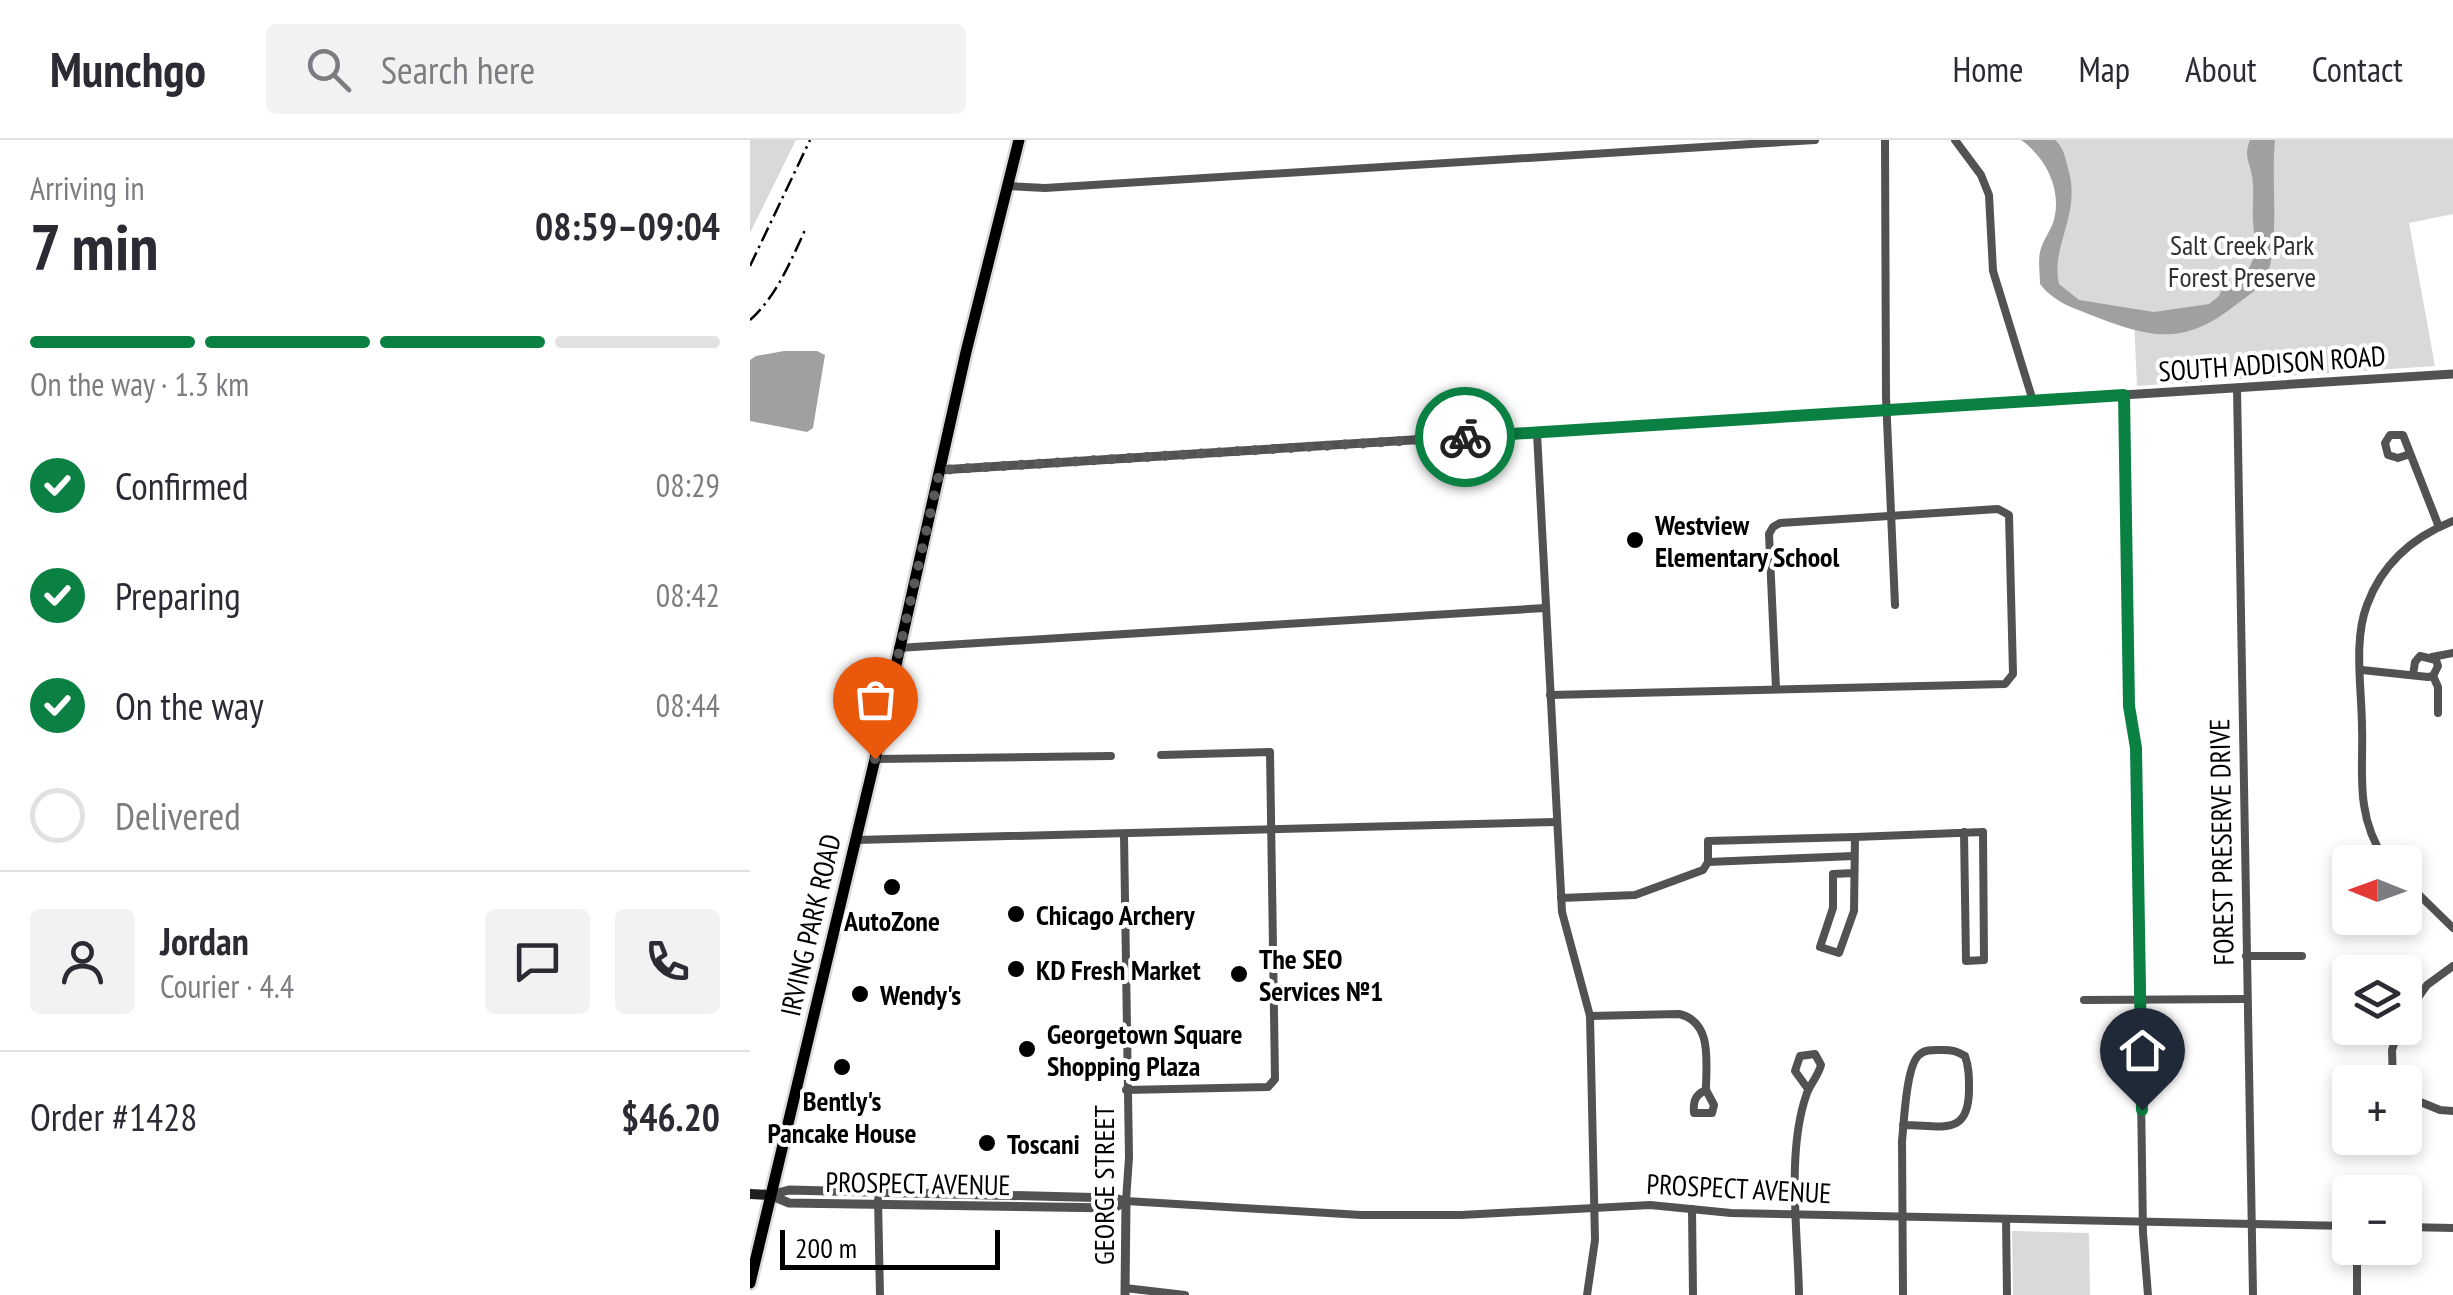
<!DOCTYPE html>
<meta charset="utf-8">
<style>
body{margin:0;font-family:"PT Sans Narrow",sans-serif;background:#f2f2f3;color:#2b2b33;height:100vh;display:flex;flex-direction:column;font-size:38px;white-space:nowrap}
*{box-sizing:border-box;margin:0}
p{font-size:32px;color:#7c7c81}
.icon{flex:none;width:55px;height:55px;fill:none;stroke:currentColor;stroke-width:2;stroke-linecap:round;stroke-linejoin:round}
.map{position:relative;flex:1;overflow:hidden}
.drawer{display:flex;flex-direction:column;background:#fff;width:750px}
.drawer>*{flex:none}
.needle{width:65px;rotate:271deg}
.controls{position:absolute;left:1582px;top:705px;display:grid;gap:20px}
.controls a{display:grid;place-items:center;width:90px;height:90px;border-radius:10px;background:#fff;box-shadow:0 5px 15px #0003;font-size:50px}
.scale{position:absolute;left:30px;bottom:25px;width:220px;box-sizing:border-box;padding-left:10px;border:5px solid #000;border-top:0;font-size:28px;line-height:35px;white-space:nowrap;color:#000;-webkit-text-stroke:8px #fff;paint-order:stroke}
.pin{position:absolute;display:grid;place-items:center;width:85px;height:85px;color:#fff;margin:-102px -42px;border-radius:50% 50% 50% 0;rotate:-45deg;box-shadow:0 0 10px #0007}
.pin .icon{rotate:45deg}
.courier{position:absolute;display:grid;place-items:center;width:100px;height:100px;margin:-50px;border:8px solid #0b8043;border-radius:50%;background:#fff;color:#222;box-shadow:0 2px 12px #0007}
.headline em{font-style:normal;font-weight:600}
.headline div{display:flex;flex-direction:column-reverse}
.headline{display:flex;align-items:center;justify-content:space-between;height:170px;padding:0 30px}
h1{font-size:65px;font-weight:600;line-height:75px}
.bar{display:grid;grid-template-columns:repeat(4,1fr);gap:15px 10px;align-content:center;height:120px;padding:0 30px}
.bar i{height:12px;border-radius:8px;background:#e1e1e2}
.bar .on{background:#0b8043}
.bar p{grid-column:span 4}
.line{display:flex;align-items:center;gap:25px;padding:0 30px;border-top:2px solid #e1e1e2}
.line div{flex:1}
.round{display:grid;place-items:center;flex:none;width:105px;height:105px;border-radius:10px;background:#f2f2f3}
ol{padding:0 30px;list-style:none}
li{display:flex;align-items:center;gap:30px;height:110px}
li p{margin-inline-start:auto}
li .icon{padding:10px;border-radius:50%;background:#0b8043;color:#fff;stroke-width:4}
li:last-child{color:#7c7c81}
li i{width:55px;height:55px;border:5px solid #e1e1e2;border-radius:50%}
header{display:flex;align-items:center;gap:60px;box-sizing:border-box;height:140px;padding:0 50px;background:#fff;border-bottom:2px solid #e1e1e2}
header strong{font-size:48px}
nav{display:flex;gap:55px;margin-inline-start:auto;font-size:35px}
.search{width:700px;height:90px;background:#f2f2f3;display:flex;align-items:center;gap:25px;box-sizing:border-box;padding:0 35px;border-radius:10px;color:#7c7c81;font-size:38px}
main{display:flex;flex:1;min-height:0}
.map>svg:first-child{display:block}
.green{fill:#d9d9d9}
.water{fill:#a0a0a0}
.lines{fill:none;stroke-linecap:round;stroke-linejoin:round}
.primary-casing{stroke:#dbdbdb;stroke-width:16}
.minor{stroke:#525252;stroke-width:8}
.tertiary{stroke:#525252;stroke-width:9}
.secondary{stroke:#1f1f1f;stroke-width:10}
.primary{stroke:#000;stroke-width:11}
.rail{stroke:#000;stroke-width:2.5;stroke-dasharray:15 5 2.5 5;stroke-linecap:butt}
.done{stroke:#595959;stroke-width:10;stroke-dasharray:0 18}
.route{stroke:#0b8043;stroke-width:12}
.poi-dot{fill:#000;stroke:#fff;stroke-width:4}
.labels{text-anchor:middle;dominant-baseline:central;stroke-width:8;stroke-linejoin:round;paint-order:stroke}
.park-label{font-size:28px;fill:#303030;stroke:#fff}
.street-label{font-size:28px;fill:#000;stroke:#fff}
.poi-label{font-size:28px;font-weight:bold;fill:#000;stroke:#fff;text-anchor:start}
</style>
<header>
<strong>Munchgo</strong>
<div class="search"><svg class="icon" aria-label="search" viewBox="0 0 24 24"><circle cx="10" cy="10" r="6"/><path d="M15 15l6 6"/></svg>Search here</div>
<nav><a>Home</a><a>Map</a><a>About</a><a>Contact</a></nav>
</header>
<main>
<section class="drawer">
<div class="headline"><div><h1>7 min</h1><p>Arriving in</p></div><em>08:59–09:04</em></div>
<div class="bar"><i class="on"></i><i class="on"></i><i class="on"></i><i></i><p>On the way · 1.3 km</p></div>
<ol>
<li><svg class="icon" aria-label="check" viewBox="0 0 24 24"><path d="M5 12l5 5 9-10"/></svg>Confirmed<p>08:29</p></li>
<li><svg class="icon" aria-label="check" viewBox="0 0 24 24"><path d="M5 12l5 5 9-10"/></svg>Preparing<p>08:42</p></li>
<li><svg class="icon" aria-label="check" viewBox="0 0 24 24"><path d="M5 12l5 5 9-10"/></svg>On the way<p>08:44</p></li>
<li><i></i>Delivered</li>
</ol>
<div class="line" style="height:180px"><a class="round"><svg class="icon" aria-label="person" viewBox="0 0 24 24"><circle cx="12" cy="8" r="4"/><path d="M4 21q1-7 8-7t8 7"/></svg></a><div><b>Jordan</b><p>Courier · 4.4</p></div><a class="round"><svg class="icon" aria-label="chat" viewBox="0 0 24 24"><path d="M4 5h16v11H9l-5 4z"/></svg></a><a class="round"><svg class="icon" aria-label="phone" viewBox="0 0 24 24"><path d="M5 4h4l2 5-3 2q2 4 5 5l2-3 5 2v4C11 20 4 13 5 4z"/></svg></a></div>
<div class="line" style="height:130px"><div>Order #1428</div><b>$46.20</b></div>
</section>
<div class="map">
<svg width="1703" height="1155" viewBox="0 0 1703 1155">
<rect width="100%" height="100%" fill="#fff"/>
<!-- green -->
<g class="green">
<path d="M0,0H46L0,93Z"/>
<path d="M1287,0H1703V74L1659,83L1685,226L1387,246L1384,180L1316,160L1299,133L1315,49Z"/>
<path d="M1262,1091L1339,1093L1340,1155H1263Z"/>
</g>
<!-- water -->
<g class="water">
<path d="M1271,0H1305C1314,8 1315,17 1318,28C1332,75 1300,106 1309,144L1329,160L1404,172L1459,164L1469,156L1473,146C1510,133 1505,111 1503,80C1502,64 1505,46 1501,31C1497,17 1495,13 1500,0H1525C1521,39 1529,94 1519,129C1513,148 1496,157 1483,167C1432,207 1397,197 1341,175C1321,167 1304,162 1290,144C1290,134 1288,122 1290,112C1292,102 1299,93 1303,83C1313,52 1297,18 1271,0Z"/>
<path d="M34,211H67L75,215L63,288L57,292L0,281V220L6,216Z"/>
</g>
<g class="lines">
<!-- primary casing -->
<g class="primary-casing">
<path id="primary" d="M0,1143L125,619L216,212L269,0"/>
</g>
<!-- minor -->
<g class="minor">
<path d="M1135,0L1136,257L1145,465"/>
<path d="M1205,0L1231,35L1239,55L1243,131L1283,261"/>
<path d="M257,46L295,48L1065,0"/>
<path d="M1487,248L1503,1155"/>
<path d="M1374,255L1379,566L1386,608L1393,1093L1398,1155"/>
<path d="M787,293L812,772L840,876L845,1100L837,1155"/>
<path d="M1660,314L1648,318L1638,315L1635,303L1640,295H1653L1689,387"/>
<path d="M148,508L795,468"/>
<path d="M1682,517L1703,513"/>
<path d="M1612,530L1678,537L1683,536L1688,526L1686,520L1670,516L1665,522L1663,535"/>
<path d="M1683,536L1688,547V573"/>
<path d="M800,555L1255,544L1263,534L1259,375L1248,369L1030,383L1023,387L1019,394L1026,549"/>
<path d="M125,619L361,616"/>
<path d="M374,695L379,1017L376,1061L611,1075H711L900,1065L981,1073L1600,1086"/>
<path d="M106,700L806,682"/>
<path d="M958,722V701L1105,697"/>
<path d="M1636,722C1625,705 1617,687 1614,665C1610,640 1613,613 1612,588C1612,550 1603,501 1617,465C1632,424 1663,397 1703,381"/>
<path d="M1104,733L1083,734V768L1070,807L1089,813L1104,771L1105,697L1233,692L1234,820L1216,821L1214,692"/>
<path d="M1655,741L1703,788"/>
<path d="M811,758L885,755L953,730L958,722L1104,716"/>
<path d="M1496,816H1552"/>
<path d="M1334,860L1495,859"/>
<path d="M840,876L929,874C963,882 956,922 956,950C945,955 943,961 944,973H962L964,965L956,950"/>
<path d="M1655,876L1677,845L1703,826"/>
<path d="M1643,941L1659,939L1666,946L1667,955L1655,961"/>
<path d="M1643,942L1642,910L1649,888"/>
<path d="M376,950L518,947L525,939L520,612L411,615"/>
<path d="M1663,959L1690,970L1703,971"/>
<path d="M1153,985C1191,985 1219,998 1219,949C1219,937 1219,927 1215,916C1207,911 1202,910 1192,910C1184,910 1175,909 1169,915C1156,926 1154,983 1152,1001L1153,1155"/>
<path d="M128,1060L130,1155"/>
<path d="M942,1069L943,1155"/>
<path d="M1256,1079L1257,1155"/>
<path d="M1655,1087L1703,1088"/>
<path d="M1607,1108V1155"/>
<path d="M375,1148L435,1155"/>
<path d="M1049,1155C1048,1093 1036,1011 1057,953C1061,943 1068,936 1071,925L1065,914L1050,916L1045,931L1058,949"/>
</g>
<!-- tertiary -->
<g class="tertiary">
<path d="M190,330L1703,234"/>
<path d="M20,1055L39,1063L364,1068L376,1061"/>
<path d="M20,1055L39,1050L364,1058L376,1061"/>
<path d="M375,1155L376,1061"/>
</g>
<!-- secondary -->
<path class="secondary" d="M0,1054L20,1055"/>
<!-- primary -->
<use href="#primary" class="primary"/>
<!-- rail -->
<g class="rail">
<path d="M0,126L60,0"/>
<path d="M0,180C27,156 41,120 56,88"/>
</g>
</g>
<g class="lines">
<!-- done -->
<path class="done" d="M125,619L190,330L715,297"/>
<!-- route -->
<path class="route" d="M715,297L1374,255L1379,566L1386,608L1392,970"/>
</g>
<!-- markers -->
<g class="poi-dot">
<circle cx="885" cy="400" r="10"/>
<circle cx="142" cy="747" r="10"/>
<circle cx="266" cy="774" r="10"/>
<circle cx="266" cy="829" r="10"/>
<circle cx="489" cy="834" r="10"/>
<circle cx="110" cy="854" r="10"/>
<circle cx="277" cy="909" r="10"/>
<circle cx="92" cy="927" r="10"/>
<circle cx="237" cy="1003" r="10"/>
</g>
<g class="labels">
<!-- park labels -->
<g class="park-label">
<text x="1492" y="104">Salt Creek Park<tspan x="1492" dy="32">Forest Preserve</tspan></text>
</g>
<!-- street labels -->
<g class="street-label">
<text transform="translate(1522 223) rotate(-4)">SOUTH ADDISON ROAD</text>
<text transform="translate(1471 702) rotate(-91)">FOREST PRESERVE DRIVE</text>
<text transform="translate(60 785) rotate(-77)">IRVING PARK ROAD</text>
<text transform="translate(168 1043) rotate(1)">PROSPECT AVENUE</text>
<text transform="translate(353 1045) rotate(-90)">GEORGE STREET</text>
<text transform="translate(989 1048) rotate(3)">PROSPECT AVENUE</text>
</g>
<!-- poi labels -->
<g class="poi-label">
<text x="905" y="384">Westview<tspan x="905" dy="32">Elementary School</tspan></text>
<text x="286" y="774">Chicago Archery</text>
<text x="142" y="780" text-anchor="middle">AutoZone</text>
<text x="509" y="818">The SEO<tspan x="509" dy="32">Services №1</tspan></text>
<text x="286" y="829">KD Fresh Market</text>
<text x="130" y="854">Wendy's</text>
<text x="297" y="893">Georgetown Square<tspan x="297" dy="32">Shopping Plaza</tspan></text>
<text x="92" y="960" text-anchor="middle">Bently's<tspan x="92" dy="32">Pancake House</tspan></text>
<text x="257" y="1003">Toscani</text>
</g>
</g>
</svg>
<div class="controls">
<a><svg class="needle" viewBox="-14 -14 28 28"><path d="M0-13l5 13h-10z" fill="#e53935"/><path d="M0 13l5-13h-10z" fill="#7c7c81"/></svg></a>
<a><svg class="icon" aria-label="layers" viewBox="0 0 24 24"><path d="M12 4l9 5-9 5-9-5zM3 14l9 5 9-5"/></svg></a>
<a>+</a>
<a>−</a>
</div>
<div class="scale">200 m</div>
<div class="pin" style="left:125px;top:619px;background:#ea580c"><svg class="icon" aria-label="bag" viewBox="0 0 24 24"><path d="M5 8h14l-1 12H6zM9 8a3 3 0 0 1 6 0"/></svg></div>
<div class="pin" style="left:1392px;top:970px;background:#1f2937"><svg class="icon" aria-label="home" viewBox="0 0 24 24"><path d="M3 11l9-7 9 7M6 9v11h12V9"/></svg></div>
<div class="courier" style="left:715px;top:297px"><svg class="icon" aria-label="bike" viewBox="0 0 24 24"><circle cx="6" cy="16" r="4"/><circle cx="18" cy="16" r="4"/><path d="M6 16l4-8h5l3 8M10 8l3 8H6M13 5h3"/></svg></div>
</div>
</main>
